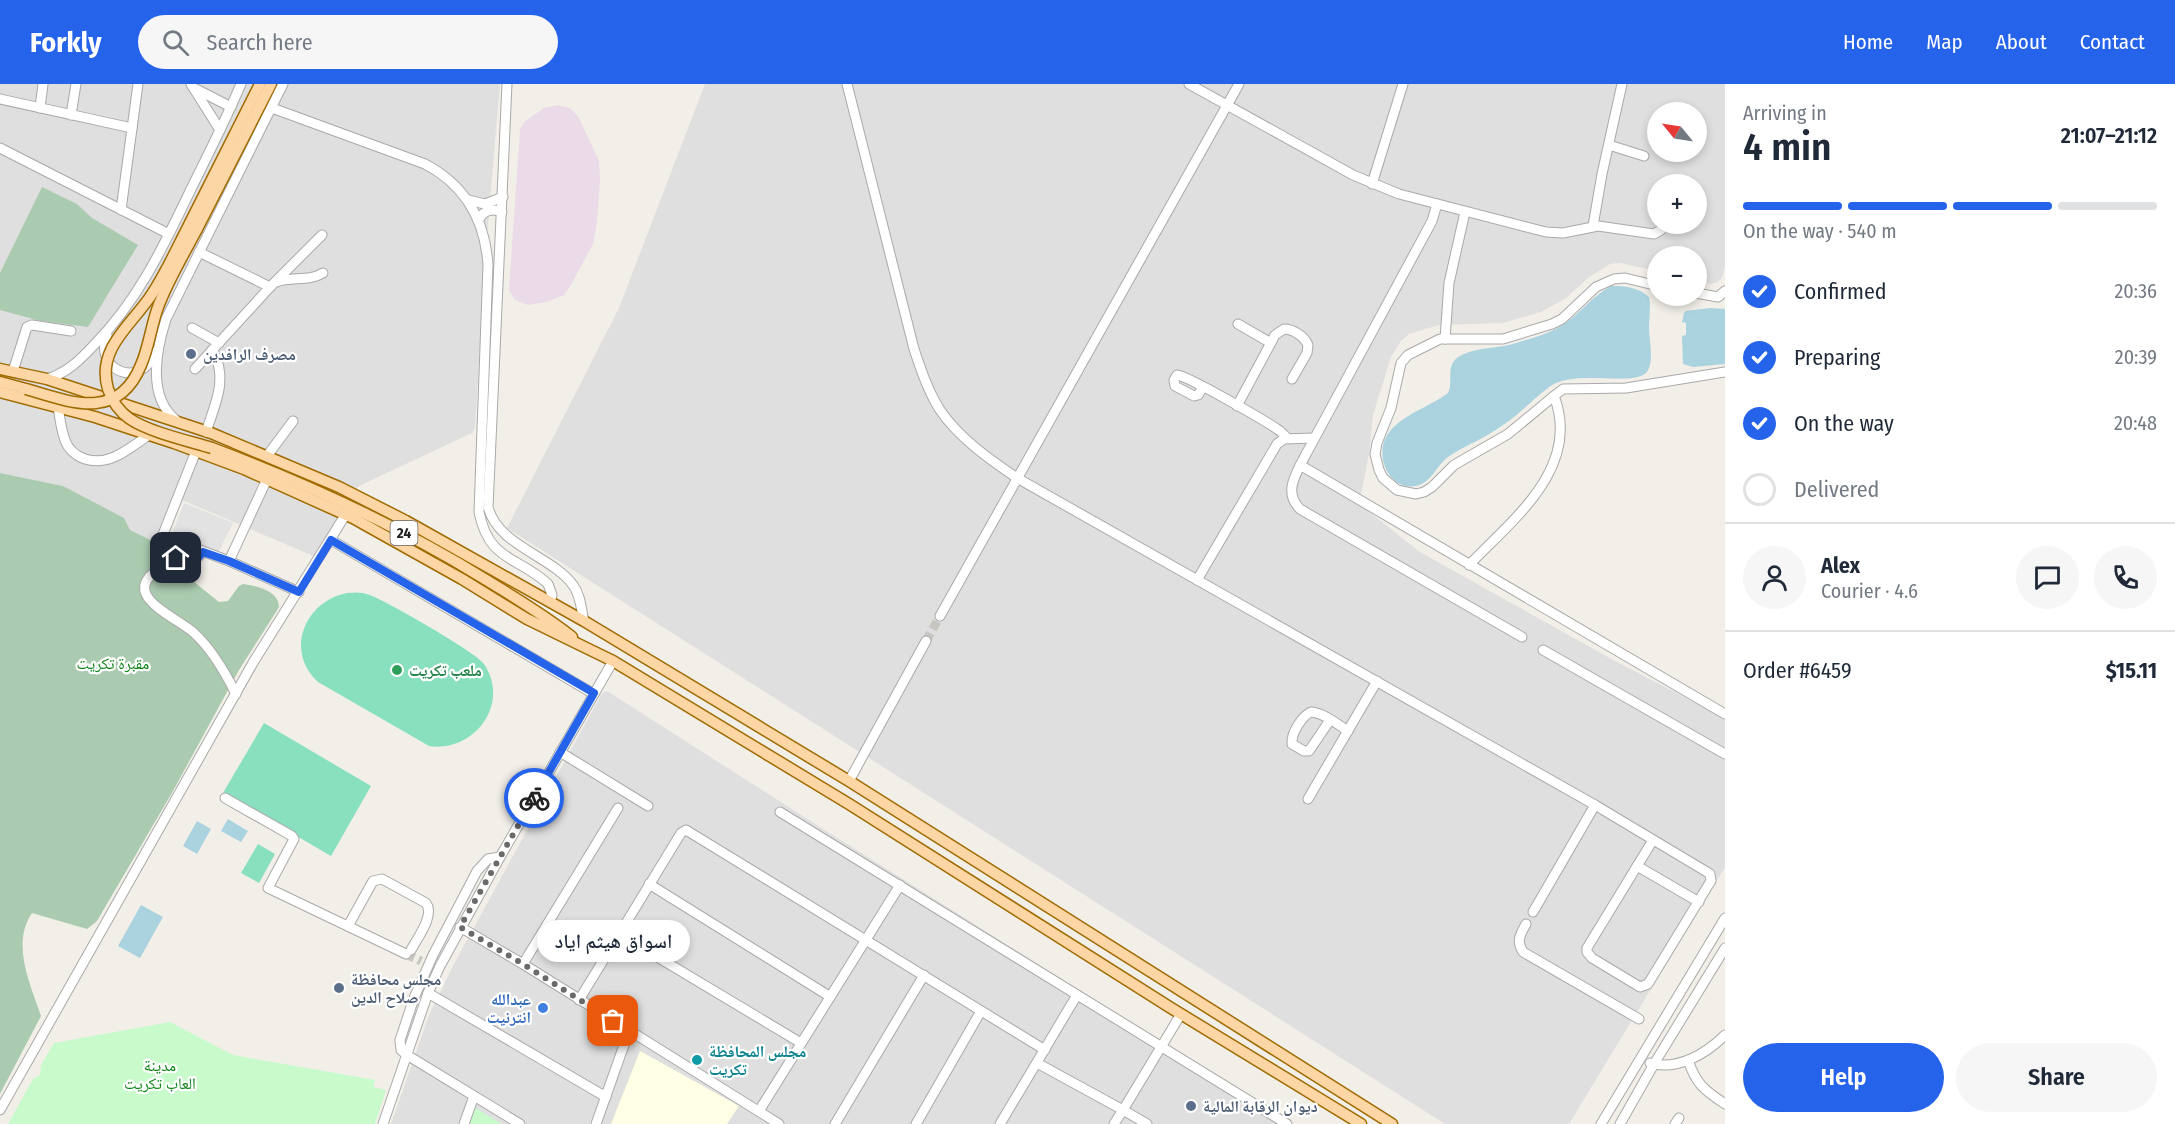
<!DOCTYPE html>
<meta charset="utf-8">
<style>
body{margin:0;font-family:"Fira Sans Condensed","Noto Naskh Arabic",sans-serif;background:#f6f6f7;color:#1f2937;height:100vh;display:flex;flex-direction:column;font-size:22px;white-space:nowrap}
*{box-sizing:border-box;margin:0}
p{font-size:20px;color:#747a83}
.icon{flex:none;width:33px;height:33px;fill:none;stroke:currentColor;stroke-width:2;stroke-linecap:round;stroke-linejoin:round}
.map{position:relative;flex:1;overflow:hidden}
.drawer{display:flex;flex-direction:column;background:#fff;width:450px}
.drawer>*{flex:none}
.needle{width:39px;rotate:300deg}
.controls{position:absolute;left:1647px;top:18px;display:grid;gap:12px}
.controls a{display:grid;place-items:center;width:60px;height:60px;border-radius:50%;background:#fff;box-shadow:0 3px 9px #0003;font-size:30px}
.pin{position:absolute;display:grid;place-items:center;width:51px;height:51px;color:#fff;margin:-26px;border-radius:12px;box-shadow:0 3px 9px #0006}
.courier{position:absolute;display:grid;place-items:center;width:60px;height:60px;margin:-30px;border:4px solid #2563eb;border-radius:50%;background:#fff;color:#222;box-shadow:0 2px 8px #0007}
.bubble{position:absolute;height:42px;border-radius:21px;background:#fff;box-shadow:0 3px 9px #0003;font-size:20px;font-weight:600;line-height:42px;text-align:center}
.headline em{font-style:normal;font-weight:600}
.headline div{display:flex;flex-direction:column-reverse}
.headline{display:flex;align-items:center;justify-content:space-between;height:102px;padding:0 18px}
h1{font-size:39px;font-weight:600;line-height:45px}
.bar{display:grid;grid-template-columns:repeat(4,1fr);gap:9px 6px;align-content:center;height:72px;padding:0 18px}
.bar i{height:8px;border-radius:4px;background:#e0e1e3}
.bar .active{background:#2563eb}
.bar p{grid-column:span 4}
.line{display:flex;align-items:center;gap:15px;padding:0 18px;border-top:2px solid #e0e1e3}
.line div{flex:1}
.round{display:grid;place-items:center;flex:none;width:63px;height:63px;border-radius:32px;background:#f6f6f7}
ol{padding:0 18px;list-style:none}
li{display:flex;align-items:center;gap:18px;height:66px}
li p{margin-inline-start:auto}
li .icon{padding:6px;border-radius:50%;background:#2563eb;color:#fff;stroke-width:4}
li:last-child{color:#747a83}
li i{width:33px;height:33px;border:3px solid #e0e1e3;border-radius:50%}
.action{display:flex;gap:12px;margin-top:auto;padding:12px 18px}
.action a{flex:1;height:69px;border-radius:36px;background:#2563eb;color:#fff;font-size:24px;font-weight:600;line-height:69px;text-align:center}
.action a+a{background:#f6f6f7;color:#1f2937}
header{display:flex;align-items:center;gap:36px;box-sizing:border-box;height:84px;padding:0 30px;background:#2563eb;color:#fff}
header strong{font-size:28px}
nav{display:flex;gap:33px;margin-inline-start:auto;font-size:21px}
.search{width:420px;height:54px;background:#f6f6f7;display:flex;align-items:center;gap:15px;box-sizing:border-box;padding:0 21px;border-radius:33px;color:#747a83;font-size:22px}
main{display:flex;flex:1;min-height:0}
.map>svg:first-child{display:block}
.residential{fill:#e0dfdf;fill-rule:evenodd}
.industrial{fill:#ebdbe8}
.education{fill:#ffffe5}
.cemetery{fill:#aacbaf}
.park{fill:#c8facc}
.pitch{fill:#88e0be}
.parking{fill:#e2e2e2}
.water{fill:#aad3df}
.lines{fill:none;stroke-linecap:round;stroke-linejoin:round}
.minor-tunnel{stroke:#c8c6c1;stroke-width:9;stroke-dasharray:9 4.5;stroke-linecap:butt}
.minor-casing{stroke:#a9a9a9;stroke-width:11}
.major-casing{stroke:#a06b00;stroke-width:13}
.minor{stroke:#fff;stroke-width:9}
.major{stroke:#fcd6a4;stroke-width:10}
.major-bridge-casing{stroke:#a06b00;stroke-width:13;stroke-linecap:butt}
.major-bridge{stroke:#fcd6a4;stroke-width:10}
.done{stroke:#6b6a68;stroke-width:6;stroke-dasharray:0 10.8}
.route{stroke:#2563eb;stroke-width:8}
.service-dot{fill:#5c6f8a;stroke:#fff;stroke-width:2}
.leisure-dot{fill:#2e9e5b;stroke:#fff;stroke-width:2}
.shop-dot{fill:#3f7fe0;stroke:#fff;stroke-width:2}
.culture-dot{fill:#0f9aa8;stroke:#fff;stroke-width:2}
.labels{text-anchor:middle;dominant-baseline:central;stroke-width:4.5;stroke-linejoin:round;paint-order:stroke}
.shield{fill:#fff;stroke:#646464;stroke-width:1.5}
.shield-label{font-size:15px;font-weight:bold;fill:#222}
.service-label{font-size:16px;font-weight:bold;fill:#4e5e75;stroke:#fff;text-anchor:start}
.park-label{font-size:16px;fill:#0c8416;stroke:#fff}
.leisure-label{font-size:16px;font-weight:bold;fill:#27864d;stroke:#fff;text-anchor:start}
.shop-label{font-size:16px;font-weight:bold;fill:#366cbe;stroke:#fff;text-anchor:end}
.culture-label{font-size:16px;font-weight:bold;fill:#0d838f;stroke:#fff;text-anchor:start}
</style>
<header>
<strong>Forkly</strong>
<div class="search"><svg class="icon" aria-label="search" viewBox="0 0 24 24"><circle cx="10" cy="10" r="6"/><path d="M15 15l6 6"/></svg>Search here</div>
<nav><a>Home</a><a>Map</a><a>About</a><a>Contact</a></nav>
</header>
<main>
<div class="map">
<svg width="1725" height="1040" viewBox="0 0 1725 1040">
<rect width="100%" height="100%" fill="#f2efe9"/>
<!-- residential -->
<g class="residential">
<path d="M0,0H500L487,152L475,344L472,349L359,402L355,405L322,471L318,474L182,416L179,419L161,461L130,446L63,402L0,389Z"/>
<path d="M705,0H1725V182L1722,193L1718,198L1711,200L1697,196L1696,172H1658L1657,187L1620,179L1610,180L1589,193L1565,215L1541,228L1503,239L1439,241L1409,250L1401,257L1391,273L1373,331L1369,370L1359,420L1420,468L1615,577L1725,634V783L1569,1040H1445L507,444L619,224ZM1658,28H1696V68H1658ZM1658,100H1696V140H1658Z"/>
<path d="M607,607L820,743L1292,1040H391L429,931L454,880L602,609Z"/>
</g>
<!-- industrial -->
<path class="industrial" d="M558,21L570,24L579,34L599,77L600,97L597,138L593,160L571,201L564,211L547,218L528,221L515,216L509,206L520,45L524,38L544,24Z"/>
<!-- education -->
<path class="education" d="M640,967L739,1022L727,1040H611Z"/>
<!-- cemetery -->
<g class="cemetery">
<path d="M42,103L77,120L92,134L138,161L88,243L41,237L0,226V189Z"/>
<path d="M0,389L63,402L124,434L130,446L161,461L168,477L219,518L228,517L239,502L243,500C257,502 279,507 279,523L239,586L173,707L97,837L87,845L32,829C11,860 30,899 41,932L0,1010Z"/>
</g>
<!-- park -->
<g class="park">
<path d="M170,938L233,971L375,996L373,1003L386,1006L375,1040H8L33,995L40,991L41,981L54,959Z"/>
<path d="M474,1023L502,1040H467Z"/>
</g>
<!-- pitch -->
<g class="pitch">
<path d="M347,509C355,508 362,508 370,511C386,517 476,568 484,580C511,620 474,669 429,662L318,598C284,567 305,517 347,509Z"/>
<path d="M264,639L371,702L331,772L223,709Z"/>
<path d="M258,760L275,770L259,799L241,789Z"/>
</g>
<!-- parking -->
<path class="parking" d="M184,419L233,439L219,467L217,468L172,450Z"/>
<!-- water -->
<g class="water">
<path d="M1611,202C1625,202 1638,203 1649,213C1651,224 1649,233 1649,244C1649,256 1655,280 1646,289C1630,303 1574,284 1549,303C1533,315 1520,330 1503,341C1486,354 1465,361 1448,373C1436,382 1431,400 1415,402C1398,405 1386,391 1383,376C1376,337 1425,327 1448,309C1453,299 1447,286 1454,277C1465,263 1499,265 1516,259C1533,254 1552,249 1567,238C1583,226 1593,212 1611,202Z"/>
<path d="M1710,224L1725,225V280L1693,283L1683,280L1682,252L1686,251V239L1682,238L1684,229L1686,227Z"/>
<path d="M228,735L248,747L241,758L221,747Z"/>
<path d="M197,737L211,745L197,770L183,762Z"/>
<path d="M141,821L163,833L140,874L118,862Z"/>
</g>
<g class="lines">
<!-- minor-tunnel -->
<g class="minor-tunnel">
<path d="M926,557L940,532"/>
<path d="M406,870L421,877"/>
</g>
<!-- minor casing -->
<g class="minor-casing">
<g id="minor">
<path d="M191,0L220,46"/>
<path d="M507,0L488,423C498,462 552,472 573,501C581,512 581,525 584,537"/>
<path d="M847,0L914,265C921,286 928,307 940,326C959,354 989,375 1017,394L1595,721L1707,788L1710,790L1711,797L1709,800L1648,900L1640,903L1592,874L1587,868V864L1653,756"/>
<path d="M1189,0L1353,91L1399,110L1546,148L1563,149L1598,142L1654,150L1661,146L1663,140"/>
<path d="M196,5L231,23"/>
<path d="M0,15L132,44"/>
<path d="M40,24L43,0"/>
<path d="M272,24L425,80C465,101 485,136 488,181L479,428C489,478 518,472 548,500L552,511L550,518"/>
<path d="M71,31L76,0"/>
<path d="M1609,61L1644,72"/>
<path d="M0,64L169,150"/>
<path d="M1372,100L1403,0"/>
<path d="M468,116L485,120L503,113"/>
<path d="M1437,120L1432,137L1305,372C1296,390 1283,408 1300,425L1522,553"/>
<path d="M121,126L138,0"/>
<path d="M479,135C484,126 493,124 502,128"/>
<path d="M1593,142L1602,90L1622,0"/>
<path d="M199,168L270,203"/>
<path d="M276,198C292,192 308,198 323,189"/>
<path d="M1696,209L1718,213L1725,207"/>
<path d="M1238,240L1271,259"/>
<path d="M192,244L219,259"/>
<path d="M107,251C93,286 141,307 155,268"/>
<path d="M1445,255L1449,199L1465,128"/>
<path d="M195,285L270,203L322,151"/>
<path d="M13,287L27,243L32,241L71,247"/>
<path d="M47,295C67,289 80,276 94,261C139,216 165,159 192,103C209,69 226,35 241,0"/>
<path d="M1203,303L1198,311L1194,312L1175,302L1174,296L1177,291C1188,292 1264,336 1277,345C1281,347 1284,351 1287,354"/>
<path d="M1554,312L1508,350L1454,381L1432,403L1424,408L1416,410L1397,406L1383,394L1379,386L1375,370L1377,359L1391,324L1401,279L1408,271L1440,255H1503L1552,240L1562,235L1596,203L1614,195L1625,194L1658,202"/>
<path d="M1237,322L1275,251L1284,245C1293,245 1304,252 1308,261L1307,269L1292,295"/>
<path d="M58,323C60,334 61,346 65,356C68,365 76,372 85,375C110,383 129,364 149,351"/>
<path d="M176,336C147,313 156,266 166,235L283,0"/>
<path d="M206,348C215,320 229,294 212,266"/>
<path d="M267,372L293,337"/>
<path d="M1300,381L1725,630"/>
<path d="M162,453L196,367"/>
<path d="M331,456L594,610"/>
<path d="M203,468C195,478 189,476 179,478C171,480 155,487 149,493C145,498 143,504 146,510C152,524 181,538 193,548C211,564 225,588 236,610"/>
<path d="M229,477L267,395"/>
<path d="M180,478L172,465L176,457L229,477L299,508"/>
<path d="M1469,481C1512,436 1582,384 1554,312L1563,305L1626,304L1725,288"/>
<path d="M1197,496L1277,360L1284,355L1314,354"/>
<path d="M940,532L1239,0"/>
<path d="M1543,566L1725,670"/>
<path d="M1330,636L1309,667H1304L1292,660C1291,649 1302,632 1311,628C1324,629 1337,640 1348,647"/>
<path d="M560,668L648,722"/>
<path d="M849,697L926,557"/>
<path d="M225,714L292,752L294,755L268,804L406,870"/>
<path d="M1308,715L1377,597"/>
<path d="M780,728L1287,1040"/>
<path d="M500,773L488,775L477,787L433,871L414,914L400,956L401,966L407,971L520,1040"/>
<path d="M1637,782L1699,818"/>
<path d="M649,800L829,912"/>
<path d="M1533,828L1595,721"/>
<path d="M1526,840C1520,851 1516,857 1523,868L1639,935"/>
<path d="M348,842L373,797L382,795L426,819C435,831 418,853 411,866"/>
<path d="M460,843L523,880L779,1040"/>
<path d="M619,850L801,959"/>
<path d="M523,880L618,724"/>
<path d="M428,909L606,1013"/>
<path d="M579,916L681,749L686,746L1045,966"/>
<path d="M1688,976C1696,1000 1704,1006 1725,1020"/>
<path d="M1037,979L1123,1026L1181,930"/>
<path d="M1650,979C1677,987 1706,970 1725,951"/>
<path d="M0,1026L254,577L346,430"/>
<path d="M759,1027L900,801"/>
<path d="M383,1040L428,909L440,882L500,773L613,577"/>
<path d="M464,1040L474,1012"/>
<path d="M596,1040L629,947"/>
<path d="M835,1040L924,891"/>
<path d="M916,1040L981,927"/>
<path d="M1000,1040L1077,911"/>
<path d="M1114,1040L1123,1026L1147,1040"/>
<path d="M1601,1040L1725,834"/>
<path d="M1620,1040L1654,980L1725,864"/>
<path d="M1675,1040L1679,1034"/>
</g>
</g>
<!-- major casing -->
<g class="major-casing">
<g id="major">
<path d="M189,141L260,0"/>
<path d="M197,145L271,0"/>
<path d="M0,285L47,295L211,349L339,403L406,437L584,537L849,697L1392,1040"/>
<path d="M0,298L26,305"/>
<path d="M0,308L95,333L174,359L244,385L353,434L462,495L527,535L613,577L849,720L1171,924L1361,1040"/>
<path d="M212,364C308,400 401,443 488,497C517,515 546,532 572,553"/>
</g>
</g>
<!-- minor -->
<use href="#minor" class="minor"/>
<!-- major -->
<use href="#major" class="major"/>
<!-- major-bridge casing -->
<g class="major-bridge-casing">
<g id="major-bridge">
<path d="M189,141C177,164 166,189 152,210C132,241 96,264 108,305C112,317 120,328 130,335C149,348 189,357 212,364"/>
<path d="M26,305C70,318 118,338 141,281C149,263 151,242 158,223C168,196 184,170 197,145"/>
</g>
</g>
<!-- major-bridge -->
<use href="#major-bridge" class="major-bridge"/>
</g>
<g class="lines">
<!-- done -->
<path class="done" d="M534,714L460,843L523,880L613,937"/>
<!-- route -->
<path class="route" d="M176,474L180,478C189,480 197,476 203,468L229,477L299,508L331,456L594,609L534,714"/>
</g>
<!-- markers -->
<g class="service-dot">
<circle cx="191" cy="270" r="6"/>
<circle cx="339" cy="904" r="6"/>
<circle cx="1191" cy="1022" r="6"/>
</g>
<circle class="leisure-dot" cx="397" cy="586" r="6"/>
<circle class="shop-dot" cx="543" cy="924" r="6"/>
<circle class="culture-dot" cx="697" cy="976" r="6"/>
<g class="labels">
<!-- shield labels -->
<rect class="shield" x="390.5" y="437" width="27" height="24" rx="4.5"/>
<g class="shield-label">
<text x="404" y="449">24</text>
</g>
<!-- service labels -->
<g class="service-label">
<text x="203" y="270">مصرف الرافدين</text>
<text x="351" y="895">مجلس محافظة<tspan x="351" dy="18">صلاح الدين</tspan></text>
<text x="1203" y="1022">ديوان الرقابة المالية</text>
</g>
<!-- park labels -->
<g class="park-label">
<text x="113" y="579">مقبرة تكريت</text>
<text x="160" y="981">مدينة<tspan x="160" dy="18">العاب تكريت</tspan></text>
</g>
<!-- leisure labels -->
<g class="leisure-label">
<text x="409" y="586">ملعب تكريت</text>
</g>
<!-- shop labels -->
<g class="shop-label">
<text x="531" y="915">عبدالله<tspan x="531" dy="18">انترنيت</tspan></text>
</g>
<!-- culture labels -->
<g class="culture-label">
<text x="709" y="967">مجلس المحافظة<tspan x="709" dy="18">تكريت</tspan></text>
</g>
</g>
</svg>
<div class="controls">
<a><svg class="needle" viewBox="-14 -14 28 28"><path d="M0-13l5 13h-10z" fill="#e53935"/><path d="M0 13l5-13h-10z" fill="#747a83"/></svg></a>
<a>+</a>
<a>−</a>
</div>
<div class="pin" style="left:613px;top:937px;background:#ea580c"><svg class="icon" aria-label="bag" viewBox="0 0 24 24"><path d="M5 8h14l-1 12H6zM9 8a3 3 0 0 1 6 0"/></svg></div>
<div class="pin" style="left:176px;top:474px;background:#1f2937"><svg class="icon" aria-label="home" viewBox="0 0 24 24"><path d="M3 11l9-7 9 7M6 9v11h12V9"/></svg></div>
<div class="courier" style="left:534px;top:714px"><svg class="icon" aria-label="bike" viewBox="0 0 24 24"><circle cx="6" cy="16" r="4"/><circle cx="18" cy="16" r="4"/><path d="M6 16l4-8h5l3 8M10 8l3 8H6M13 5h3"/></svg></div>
<div class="bubble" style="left:537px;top:836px;width:153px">اسواق هيثم اياد</div>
</div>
<section class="drawer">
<div class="headline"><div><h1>4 min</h1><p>Arriving in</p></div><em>21:07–21:12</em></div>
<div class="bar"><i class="active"></i><i class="active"></i><i class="active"></i><i></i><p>On the way · 540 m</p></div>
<ol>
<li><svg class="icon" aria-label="check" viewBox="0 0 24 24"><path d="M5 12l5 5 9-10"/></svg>Confirmed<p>20:36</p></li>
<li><svg class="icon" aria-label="check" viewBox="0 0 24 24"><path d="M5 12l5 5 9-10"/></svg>Preparing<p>20:39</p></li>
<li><svg class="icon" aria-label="check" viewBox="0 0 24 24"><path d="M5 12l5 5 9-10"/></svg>On the way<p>20:48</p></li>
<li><i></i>Delivered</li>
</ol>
<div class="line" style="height:108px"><a class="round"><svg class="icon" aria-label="person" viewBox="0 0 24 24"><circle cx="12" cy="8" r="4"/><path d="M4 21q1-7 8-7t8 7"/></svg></a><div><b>Alex</b><p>Courier · 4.6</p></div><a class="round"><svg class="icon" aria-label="chat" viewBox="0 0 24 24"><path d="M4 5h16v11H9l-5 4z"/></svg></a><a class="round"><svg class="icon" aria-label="phone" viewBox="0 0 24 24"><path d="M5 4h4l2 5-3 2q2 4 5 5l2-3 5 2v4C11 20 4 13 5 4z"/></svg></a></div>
<div class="line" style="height:78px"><div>Order #6459</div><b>$15.11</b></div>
<div class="action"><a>Help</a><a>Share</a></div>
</section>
</main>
